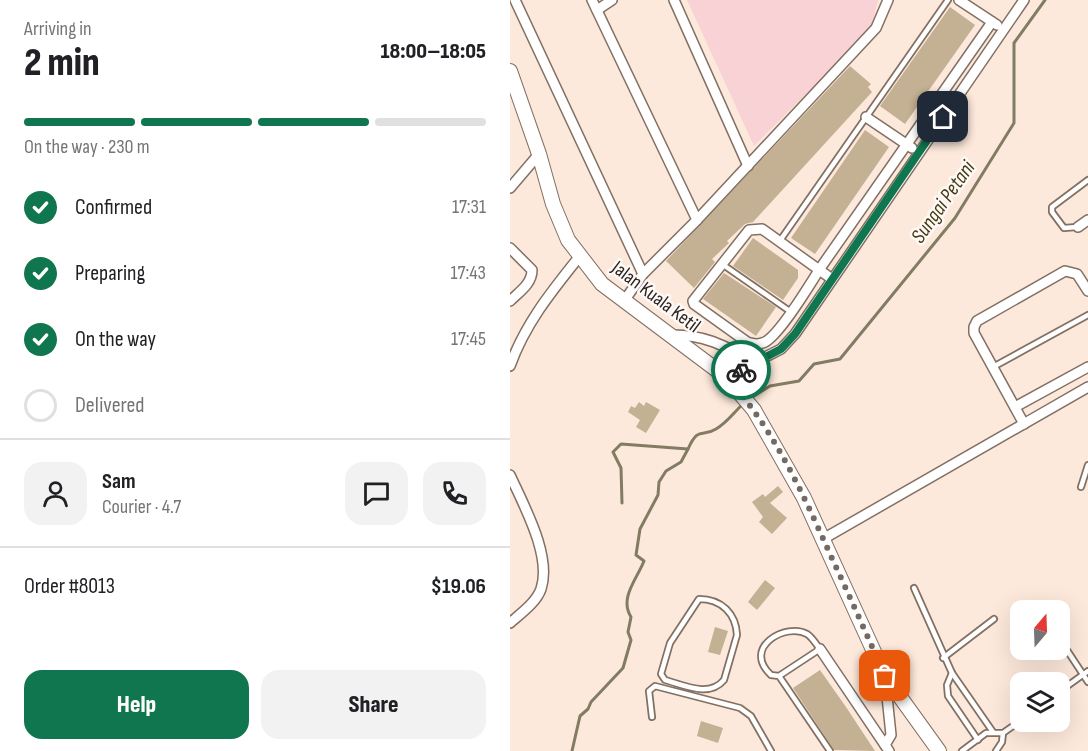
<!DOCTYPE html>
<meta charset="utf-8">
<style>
body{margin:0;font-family:"Sofia Sans Condensed",sans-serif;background:#f2f2f2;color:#202124;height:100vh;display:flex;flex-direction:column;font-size:22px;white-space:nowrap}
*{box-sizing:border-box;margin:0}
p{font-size:20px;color:#757577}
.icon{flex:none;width:33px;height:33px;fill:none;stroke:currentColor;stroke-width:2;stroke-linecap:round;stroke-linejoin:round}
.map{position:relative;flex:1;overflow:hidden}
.panel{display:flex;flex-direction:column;background:#fff;width:510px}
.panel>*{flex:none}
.needle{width:39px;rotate:19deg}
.fabs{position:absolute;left:500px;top:600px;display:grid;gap:12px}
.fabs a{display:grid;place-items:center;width:60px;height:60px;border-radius:12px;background:#fff;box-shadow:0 6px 24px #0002;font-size:30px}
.pin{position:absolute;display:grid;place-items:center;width:51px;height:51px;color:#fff;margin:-26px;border-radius:12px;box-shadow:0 3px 9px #0006}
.courier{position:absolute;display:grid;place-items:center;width:60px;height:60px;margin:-30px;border:4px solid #10764f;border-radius:50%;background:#fff;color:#222;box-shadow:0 2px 8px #0007}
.summary em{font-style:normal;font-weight:800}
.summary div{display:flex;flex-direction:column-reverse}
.summary{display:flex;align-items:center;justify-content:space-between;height:102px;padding:0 24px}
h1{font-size:39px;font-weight:800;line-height:45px}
.bar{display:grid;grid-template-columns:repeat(4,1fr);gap:9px 6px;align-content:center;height:72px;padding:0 24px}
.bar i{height:8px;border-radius:4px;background:#e0e0e0}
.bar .selected{background:#10764f}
.bar p{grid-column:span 4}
.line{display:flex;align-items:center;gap:15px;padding:0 24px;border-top:2px solid #e0e0e0}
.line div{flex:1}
.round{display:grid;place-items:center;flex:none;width:63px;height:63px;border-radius:18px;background:#f2f2f2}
ol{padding:0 24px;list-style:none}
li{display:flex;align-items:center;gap:18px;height:66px}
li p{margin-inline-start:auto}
li .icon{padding:6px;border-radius:50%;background:#10764f;color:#fff;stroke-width:4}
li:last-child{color:#757577}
li i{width:33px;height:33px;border:3px solid #e0e0e0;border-radius:50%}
.button{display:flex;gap:12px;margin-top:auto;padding:12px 24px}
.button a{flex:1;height:69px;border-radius:18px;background:#10764f;color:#fff;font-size:24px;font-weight:800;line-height:69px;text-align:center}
.button a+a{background:#f2f2f2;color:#202124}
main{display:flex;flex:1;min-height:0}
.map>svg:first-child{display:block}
.green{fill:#f8d2d4}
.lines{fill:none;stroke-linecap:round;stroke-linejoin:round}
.stream{stroke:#827c62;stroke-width:3}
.building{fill:#c4b092}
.service-casing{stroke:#827063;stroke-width:8}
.minor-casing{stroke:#827063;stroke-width:12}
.primary-casing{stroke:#827063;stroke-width:16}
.service{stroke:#fff;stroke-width:4.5}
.minor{stroke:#fff;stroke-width:9}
.primary{stroke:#fff;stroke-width:14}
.done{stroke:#756a61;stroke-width:6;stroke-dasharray:0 10.8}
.route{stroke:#10764f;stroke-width:8}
.labels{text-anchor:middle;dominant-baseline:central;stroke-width:5;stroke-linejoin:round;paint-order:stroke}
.street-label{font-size:20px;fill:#2c2520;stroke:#fef9f7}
.water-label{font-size:21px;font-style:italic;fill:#453d12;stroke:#fef9f7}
</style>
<main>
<section class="panel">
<div class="summary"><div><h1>2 min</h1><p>Arriving in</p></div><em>18:00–18:05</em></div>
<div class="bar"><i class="selected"></i><i class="selected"></i><i class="selected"></i><i></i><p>On the way · 230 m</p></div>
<ol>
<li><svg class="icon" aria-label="check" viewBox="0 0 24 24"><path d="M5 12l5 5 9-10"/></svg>Confirmed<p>17:31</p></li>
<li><svg class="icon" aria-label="check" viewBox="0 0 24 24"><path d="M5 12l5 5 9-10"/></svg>Preparing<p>17:43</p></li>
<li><svg class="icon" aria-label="check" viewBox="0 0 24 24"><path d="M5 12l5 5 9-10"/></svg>On the way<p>17:45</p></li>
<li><i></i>Delivered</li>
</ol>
<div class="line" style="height:108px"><a class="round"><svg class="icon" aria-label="person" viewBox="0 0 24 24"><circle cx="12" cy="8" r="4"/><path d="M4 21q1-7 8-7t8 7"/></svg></a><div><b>Sam</b><p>Courier · 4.7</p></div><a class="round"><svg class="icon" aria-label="chat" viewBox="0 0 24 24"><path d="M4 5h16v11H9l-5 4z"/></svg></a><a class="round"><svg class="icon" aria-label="phone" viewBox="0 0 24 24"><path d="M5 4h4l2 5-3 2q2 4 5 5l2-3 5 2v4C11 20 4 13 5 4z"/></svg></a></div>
<div class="line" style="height:78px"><div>Order #8013</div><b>$19.06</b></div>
<div class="button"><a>Help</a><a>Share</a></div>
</section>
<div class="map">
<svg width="578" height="751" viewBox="0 0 578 751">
<rect width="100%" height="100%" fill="#fde9db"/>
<!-- green -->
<path class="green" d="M177,0H368L361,29L244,146Z"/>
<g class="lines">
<!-- stream -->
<g class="stream">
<path d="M239,399L260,386L289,381L304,364L330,359L445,218L504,123V43L535,0"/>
<path d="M112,503L111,468L103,452L111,444L178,449C189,425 192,438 206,429C217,423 225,411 234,403"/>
<path d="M62,751L70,716L78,709L81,702L113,668L121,640L118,632L121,617C109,598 127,579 134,561L126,555L130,529L148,495L149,482L156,471L171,462L178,449"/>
</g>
</g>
<!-- building -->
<g class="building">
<path d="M440,7L465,25L395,124L370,106Z"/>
<path d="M340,66L361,84L358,87L362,92L243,222L235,224L217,241L219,243L202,259L205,262L184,288L156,261Z"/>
<path d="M355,130L379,147L305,254L281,238Z"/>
<path d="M243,238L288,270V278L273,300L223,266Z"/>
<path d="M214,273L266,307L246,336L193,299Z"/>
<path d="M129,402L134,406L136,402L150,410L136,433L126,427L130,420L118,412L121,406L125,408Z"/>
<path d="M268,486L273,492L260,503L277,518L262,534L249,522L253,517L242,502L253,494L255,497Z"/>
<path d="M255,580L265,588L247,610L238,602Z"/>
<path d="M205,627L218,631L210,655L198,652Z"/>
<path d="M310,670L336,707L365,751L324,750L283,688Z"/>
<path d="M191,721L213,728L208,743L187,736Z"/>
</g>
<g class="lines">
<!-- service casing -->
<g class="service-casing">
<g id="service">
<path d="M567,227L554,228L542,212V207L578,180"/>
<path d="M269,242L438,0"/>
<path d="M212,264L281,312"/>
<path d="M483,367L578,315"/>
<path d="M571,487L578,465"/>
<path d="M404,588L442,673L483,732"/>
<path d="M189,599C212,599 226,614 227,635L214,680C199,698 174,685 155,680L151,674L160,643Z"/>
<path d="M549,638L578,682"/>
<path d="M433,658L484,619"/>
<path d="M442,673L437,685L438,696L468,740"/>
<path d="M269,676L261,675C231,647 277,622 297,634C302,637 306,644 310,649L269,676L320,751"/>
<path d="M549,692L578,671"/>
<path d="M142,717L139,691L145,686L230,708L241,716L261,751"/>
<path d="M452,751L476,733H493L510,721"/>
<path d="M486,751L492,742L493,733"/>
</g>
</g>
<!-- minor casing -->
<g class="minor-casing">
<g id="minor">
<path d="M5,0L133,274"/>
<path d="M82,0L187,220"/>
<path d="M164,0L238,166"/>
<path d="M449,0L487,25"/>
<path d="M87,10L102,0"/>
<path d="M356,117L402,148"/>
<path d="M0,188L29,154"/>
<path d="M568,227L578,220"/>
<path d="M0,248L22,270C22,284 9,292 0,301"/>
<path d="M322,279L252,229L239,230L183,301L184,304L237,342C244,344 248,345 255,342C270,334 299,286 309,270L482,22"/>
<path d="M114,301L133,274L187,220L366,28L378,0"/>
<path d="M163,335C198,335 216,347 246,363"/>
<path d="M0,366C15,324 41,292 69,257"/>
<path d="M216,377L271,349L285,334L514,0"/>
<path d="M505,407L578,367"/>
<path d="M514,424L464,333V327L467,321L555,271L567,274L578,291"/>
<path d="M0,475C14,506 42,556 31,589C26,603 10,614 0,623"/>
<path d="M313,539L578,387"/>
<path d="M310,649L379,751"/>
<path d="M375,745L381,735L375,677"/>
</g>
</g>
<!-- primary casing -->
<g class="primary-casing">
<path id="primary" d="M0,71L29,154L43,204L58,240L92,284L216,377L244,410L294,498L375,676L429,751"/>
</g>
<!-- service -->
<use href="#service" class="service"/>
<!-- minor -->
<use href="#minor" class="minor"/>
<!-- primary -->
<use href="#primary" class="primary"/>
</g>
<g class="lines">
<!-- done -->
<path class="done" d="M231,370L216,377C263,427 292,492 320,554C339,595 357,635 375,676"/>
<!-- route -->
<path class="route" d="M231,370L271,349L285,334L433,117"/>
</g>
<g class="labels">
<!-- street labels -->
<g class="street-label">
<text transform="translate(146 297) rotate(37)">Jalan Kuala Ketil</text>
</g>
<!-- water labels -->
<g class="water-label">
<text transform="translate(433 202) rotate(-55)">Sungai Petani</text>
</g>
</g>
</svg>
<div class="fabs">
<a><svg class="needle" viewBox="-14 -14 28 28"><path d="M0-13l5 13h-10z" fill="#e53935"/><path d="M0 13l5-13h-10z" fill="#757577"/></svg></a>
<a><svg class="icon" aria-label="layers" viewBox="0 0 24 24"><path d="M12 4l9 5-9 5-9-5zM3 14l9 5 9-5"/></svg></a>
</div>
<div class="pin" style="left:375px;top:676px;background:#ea580c"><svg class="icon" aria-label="bag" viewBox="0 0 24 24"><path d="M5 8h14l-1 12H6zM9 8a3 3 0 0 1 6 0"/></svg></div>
<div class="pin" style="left:433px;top:117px;background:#1f2937"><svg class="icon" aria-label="home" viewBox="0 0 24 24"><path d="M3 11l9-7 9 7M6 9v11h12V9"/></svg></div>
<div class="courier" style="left:231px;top:370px"><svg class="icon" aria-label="bike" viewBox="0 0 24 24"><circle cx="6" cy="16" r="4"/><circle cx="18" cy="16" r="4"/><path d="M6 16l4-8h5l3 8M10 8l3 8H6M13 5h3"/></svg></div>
</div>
</main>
